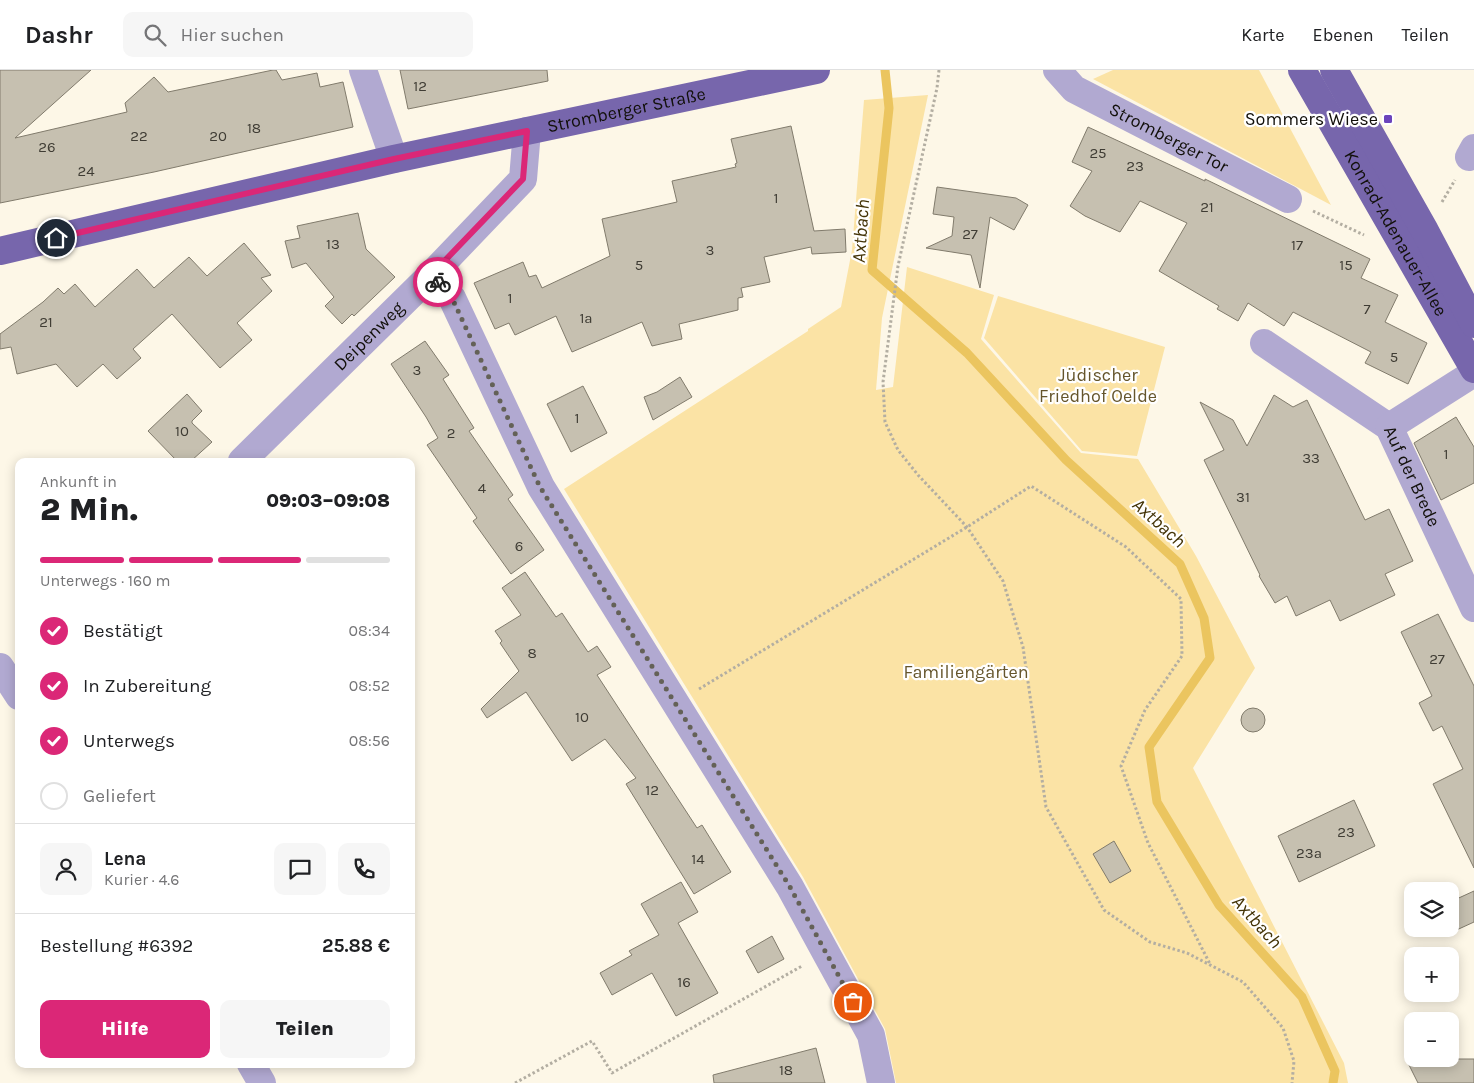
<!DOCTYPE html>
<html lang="de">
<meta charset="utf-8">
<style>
body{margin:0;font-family:Karla,sans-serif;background:#f6f6f6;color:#202124;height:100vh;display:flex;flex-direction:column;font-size:19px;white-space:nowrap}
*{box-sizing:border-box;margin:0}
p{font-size:16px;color:#757577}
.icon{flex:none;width:28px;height:28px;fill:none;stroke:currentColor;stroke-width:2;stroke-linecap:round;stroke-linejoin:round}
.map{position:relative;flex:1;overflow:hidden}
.details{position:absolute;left:15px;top:388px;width:400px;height:610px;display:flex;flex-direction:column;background:#fff;border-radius:10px;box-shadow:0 2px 12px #0003}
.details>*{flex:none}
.buttons{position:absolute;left:1404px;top:812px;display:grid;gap:10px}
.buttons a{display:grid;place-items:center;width:55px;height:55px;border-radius:10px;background:#fff;box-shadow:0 2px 12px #0003;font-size:25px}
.pin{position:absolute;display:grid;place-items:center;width:42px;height:42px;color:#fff;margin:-21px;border:2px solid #fff;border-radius:50%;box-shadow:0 1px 5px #0007}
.courier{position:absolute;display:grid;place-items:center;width:50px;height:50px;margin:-25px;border:4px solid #db2777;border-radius:50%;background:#fff;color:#222;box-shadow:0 1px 6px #0007}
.headline em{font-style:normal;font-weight:800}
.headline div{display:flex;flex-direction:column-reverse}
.headline{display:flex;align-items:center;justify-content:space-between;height:85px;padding:0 25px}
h1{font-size:32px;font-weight:800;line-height:38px}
.bar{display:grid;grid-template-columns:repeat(4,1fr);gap:8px 5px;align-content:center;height:60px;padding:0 25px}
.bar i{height:6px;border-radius:4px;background:#e0e0e0}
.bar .on{background:#db2777}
.bar p{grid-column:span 4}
.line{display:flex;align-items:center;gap:12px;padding:0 25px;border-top:1px solid #e0e0e0}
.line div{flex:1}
.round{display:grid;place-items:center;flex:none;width:52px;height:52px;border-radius:10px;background:#f6f6f6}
ol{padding:0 25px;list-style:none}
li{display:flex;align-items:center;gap:15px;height:55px}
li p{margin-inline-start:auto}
li .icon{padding:5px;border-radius:50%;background:#db2777;color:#fff;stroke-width:4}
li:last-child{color:#757577}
li i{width:28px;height:28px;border:2px solid #e0e0e0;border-radius:50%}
.primary-button{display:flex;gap:10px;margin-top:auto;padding:10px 25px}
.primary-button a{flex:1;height:58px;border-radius:10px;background:#db2777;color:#fff;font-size:20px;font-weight:800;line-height:58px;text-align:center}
.primary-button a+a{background:#f6f6f6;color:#202124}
header{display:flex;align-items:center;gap:30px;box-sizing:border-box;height:70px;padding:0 25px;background:#fff;border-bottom:1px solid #e0e0e0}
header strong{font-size:24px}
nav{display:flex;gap:28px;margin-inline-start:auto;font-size:18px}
.search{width:350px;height:45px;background:#f6f6f6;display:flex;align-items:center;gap:12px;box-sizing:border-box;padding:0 18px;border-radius:10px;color:#757577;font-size:19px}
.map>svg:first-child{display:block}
.green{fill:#fbe3a5}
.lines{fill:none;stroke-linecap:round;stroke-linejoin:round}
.stream{stroke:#ebc55f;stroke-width:9}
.building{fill:#c6c0b0;stroke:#817b6c}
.path{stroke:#b3aea2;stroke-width:3;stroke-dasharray:2.5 2.5;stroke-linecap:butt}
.minor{stroke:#b1a9d1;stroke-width:28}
.major{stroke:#7766ac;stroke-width:28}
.done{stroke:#646157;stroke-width:5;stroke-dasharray:0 9}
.route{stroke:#db2777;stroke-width:6}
.poi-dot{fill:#6b44bc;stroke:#fff;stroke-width:2}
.labels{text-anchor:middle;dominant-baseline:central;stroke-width:4.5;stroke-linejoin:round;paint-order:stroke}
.number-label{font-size:15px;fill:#3f3c34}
.street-label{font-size:18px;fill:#12100a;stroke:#fff}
.poi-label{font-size:18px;fill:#12100a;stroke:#fff;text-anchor:end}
.park-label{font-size:18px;fill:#65552b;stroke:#fff}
.water-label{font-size:19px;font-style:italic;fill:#443407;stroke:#fff}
</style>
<header>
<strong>Dashr</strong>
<div class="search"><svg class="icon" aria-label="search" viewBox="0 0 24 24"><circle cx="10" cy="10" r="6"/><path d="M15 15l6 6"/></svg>Hier suchen</div>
<nav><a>Karte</a><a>Ebenen</a><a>Teilen</a></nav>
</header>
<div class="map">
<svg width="1474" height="1013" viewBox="0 0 1474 1013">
<rect width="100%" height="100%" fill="#fdf7e7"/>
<!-- green -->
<g class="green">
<path d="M1113,0H1259L1331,135L1093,9Z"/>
<path d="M928,25L882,248L876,320L893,317L907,197L994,225L981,269L1081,383L1138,389L1196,486L1255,598L1193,698L1344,993L1348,1013H896L885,959L803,807L564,419L808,261V259L841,237L852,180L864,30Z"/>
<path d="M998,226L1165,277L1137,386L1082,381L984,268Z"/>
</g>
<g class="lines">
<!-- stream -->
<path class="stream" d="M885,0L889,38L872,200L967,283L1066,390L1180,494L1204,548L1210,588L1149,677L1157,732L1219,835L1302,927L1335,1001L1333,1013"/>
</g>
<!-- building -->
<g class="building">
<path d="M0,0H91L15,68L127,42L125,33L154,7L168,22L273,0H276L282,10L317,3L320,17L343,12L353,57L154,102L0,133Z"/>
<path d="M400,0H547L548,11L408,39Z"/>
<path d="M791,56L814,161L845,159L846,182L812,184L811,177L764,187L770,212L741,218L743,227L738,228V240L679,254L682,269L652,276L642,252L572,282L556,246L515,265L509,253L495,259L474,213L523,192L529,207L536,205L542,218L610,186L602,149L677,132L672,111L736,97L735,94L737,93L731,69Z"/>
<path d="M1088,57L1205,111V109L1370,189L1361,208L1398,225L1385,252L1427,273L1408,314L1365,293L1371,282L1293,242L1284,256L1248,233L1238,251L1217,239L1219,236L1159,201L1187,153L1140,131L1120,162L1085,146L1070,136L1092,101L1072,92Z"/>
<path d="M937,117L1016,128L1028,135L1014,160L990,147L980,218L971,185L926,178L952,166L954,147L933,144Z"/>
<path d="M358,143L366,179L395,207L354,246L352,244L342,254L325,236L334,227L306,193L292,198L285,171L300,168L297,156Z"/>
<path d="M244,173L271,205L261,208L272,221L237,253L252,270L220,298L172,244L133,279L141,288L117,309L103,294L77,317L56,294L17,304L11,277L0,279V264L43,232L58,218L64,224L75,214L95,237L137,199L154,218L189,187L207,206Z"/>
<path d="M425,271L449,305L443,309L474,358L469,361L513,425L508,429L544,480L511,504L473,451L477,448L427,375L438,368L426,347L391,294Z"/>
<path d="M680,307L692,327L653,350L644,327L657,322Z"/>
<path d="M583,316L607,363L571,382L547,334Z"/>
<path d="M187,324L202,341L192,351V353L212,372L191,391H177L148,361Z"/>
<path d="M1274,325L1293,337L1307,330L1365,450L1389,439L1413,491L1385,504L1395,525L1340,551L1330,530L1296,546L1287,526L1275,533L1259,506L1260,505L1204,390L1224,380L1200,332L1233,350L1247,376Z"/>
<path d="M1456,347L1474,377V413L1441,430L1414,373Z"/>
<path d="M525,502L556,547L562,543L588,582L597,576L611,597L597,605L697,758L702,755L731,802L694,824L626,714L636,708L605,669L572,691L526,622L487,648L481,639L519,601L500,573L502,571L495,561L521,545L502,518Z"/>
<path d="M1438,544L1474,616V798L1433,714L1463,699L1442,656L1433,661L1419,633L1432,626L1401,562Z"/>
<circle cx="1253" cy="650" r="12"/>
<path d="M1354,730L1375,776L1299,812L1278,766Z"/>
<path d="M1114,771L1131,801L1110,813L1093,784Z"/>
<path d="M681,812L698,842L678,853L718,923L676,946L652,903L612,925L600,903L632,885L629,881L659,865L641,834Z"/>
<path d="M1474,821V852L1450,863V832Z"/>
<path d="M772,866L784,889L758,903L746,881Z"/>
<path d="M816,978L825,1013H714L713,1005Z"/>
<path d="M1406,989H1474V1013H1418Z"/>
</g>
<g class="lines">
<!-- path -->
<g class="path">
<path d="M939,0L937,18L898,196L883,312L885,352L898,380L918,405L967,457L1003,511L1023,577L1046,737L1104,840L1150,872L1187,883L1243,912L1283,958L1294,991L1292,1013"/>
<path d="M1442,132L1455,110"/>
<path d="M1313,141L1364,165"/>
<path d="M699,619L967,457L1031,416L1126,477L1181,529L1182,586L1145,640L1121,696L1148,773L1210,894"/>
<path d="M515,1013L592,971L612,1003L802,896"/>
</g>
<!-- minor -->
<g class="minor">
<path d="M363,0L394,89"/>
<path id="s1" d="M1057,0L1074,19L1288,129"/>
<path d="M1469,87L1474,78"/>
<path d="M432,204L452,228L541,417L790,817L826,883L871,965L881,1013"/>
<path id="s2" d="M1264,273L1389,357L1474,538"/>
<path d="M1389,357L1474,303"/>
<path id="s3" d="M242,391L432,204L523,109L527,61"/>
<path d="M0,597L19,626"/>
<path d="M251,994L262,1013"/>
</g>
<!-- major -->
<g class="major">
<path id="s4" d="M1302,0L1474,299"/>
<path d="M1334,0L1425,161L1474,254"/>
<path id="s5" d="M0,181L394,89L816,0"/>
</g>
</g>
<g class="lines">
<!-- done -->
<path class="done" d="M438,212L452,228L540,417L790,817L853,932"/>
<!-- route -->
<path class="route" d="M56,168L394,89L527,61L523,109L432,204L438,212"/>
</g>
<!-- markers -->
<rect class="poi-dot" x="1383" y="44" width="10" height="10" rx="2.5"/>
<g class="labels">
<!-- number labels -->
<g class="number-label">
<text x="420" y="16">12</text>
<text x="254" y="58">18</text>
<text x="139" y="66">22</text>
<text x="218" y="66">20</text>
<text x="47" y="77">26</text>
<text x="1098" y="83">25</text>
<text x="1135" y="96">23</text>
<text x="86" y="101">24</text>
<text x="776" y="128">1</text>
<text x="1207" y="137">21</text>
<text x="970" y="164">27</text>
<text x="333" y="174">13</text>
<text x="1297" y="175">17</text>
<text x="710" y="180">3</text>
<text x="639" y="195">5</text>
<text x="1346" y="195">15</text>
<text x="510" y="228">1</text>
<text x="1367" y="239">7</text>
<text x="586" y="248">1a</text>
<text x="46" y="252">21</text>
<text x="1394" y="287">5</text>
<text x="417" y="300">3</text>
<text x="577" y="348">1</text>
<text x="182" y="361">10</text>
<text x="451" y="363">2</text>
<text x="1446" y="384">1</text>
<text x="1311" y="388">33</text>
<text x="482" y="418">4</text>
<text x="1243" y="427">31</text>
<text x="519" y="476">6</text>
<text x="532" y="583">8</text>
<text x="1437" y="589">27</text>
<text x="582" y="647">10</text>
<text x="652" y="720">12</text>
<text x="1346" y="762">23</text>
<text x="1309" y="783">23a</text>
<text x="698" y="789">14</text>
<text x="684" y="912">16</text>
<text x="786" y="1000">18</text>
</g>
<!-- street labels -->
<g class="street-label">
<text stroke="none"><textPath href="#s5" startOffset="642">Stromberger Straße</textPath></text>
<text stroke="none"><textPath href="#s1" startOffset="132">Stromberger Tor</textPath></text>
<text stroke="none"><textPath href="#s4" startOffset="188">Konrad-Adenauer-Allee</textPath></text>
<text stroke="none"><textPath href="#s3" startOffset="178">Deipenweg</textPath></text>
<text stroke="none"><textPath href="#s2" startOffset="205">Auf der Brede</textPath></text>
</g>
<!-- poi labels -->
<g class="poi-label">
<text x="1378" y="49">Sommers Wiese</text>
</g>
<!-- park labels -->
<g class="park-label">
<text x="1098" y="305">Jüdischer<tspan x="1098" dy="21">Friedhof Oelde</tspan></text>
<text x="966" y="602">Familiengärten</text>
</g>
<!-- water labels -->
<g class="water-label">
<text transform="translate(861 161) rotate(-86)">Axtbach</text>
<text transform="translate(1159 453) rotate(42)">Axtbach</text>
<text transform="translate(1257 852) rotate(48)">Axtbach</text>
</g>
</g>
</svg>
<div class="buttons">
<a><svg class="icon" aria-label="layers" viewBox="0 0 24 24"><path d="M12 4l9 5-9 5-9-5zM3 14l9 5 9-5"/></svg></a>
<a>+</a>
<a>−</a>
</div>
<div class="pin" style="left:853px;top:932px;background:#ea580c"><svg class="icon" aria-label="bag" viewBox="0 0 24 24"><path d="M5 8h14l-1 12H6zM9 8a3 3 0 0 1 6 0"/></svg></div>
<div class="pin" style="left:56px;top:168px;background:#1f2937"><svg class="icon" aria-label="home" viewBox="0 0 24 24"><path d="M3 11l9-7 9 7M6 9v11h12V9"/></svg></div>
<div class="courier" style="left:438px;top:212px"><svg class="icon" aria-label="bike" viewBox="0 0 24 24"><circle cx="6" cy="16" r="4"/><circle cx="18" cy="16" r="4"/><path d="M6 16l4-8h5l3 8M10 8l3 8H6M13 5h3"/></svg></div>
<section class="details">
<div class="headline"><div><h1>2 Min.</h1><p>Ankunft in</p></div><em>09:03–09:08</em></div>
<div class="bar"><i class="on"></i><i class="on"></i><i class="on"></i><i></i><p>Unterwegs · 160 m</p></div>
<ol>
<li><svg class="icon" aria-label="check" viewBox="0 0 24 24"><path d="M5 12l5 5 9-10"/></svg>Bestätigt<p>08:34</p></li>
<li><svg class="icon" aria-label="check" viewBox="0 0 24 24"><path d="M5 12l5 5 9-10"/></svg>In Zubereitung<p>08:52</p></li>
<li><svg class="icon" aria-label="check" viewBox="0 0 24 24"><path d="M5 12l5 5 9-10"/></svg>Unterwegs<p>08:56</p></li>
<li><i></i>Geliefert</li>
</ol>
<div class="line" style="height:90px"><a class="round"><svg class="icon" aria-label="person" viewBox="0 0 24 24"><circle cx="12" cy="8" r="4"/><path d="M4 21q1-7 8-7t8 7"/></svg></a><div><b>Lena</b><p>Kurier · 4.6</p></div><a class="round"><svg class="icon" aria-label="chat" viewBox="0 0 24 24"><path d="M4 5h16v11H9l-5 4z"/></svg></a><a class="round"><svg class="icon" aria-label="phone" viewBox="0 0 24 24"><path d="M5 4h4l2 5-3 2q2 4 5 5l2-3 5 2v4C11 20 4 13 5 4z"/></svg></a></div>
<div class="line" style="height:65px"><div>Bestellung #6392</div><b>25.88 €</b></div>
<div class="primary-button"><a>Hilfe</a><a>Teilen</a></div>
</section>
</div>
